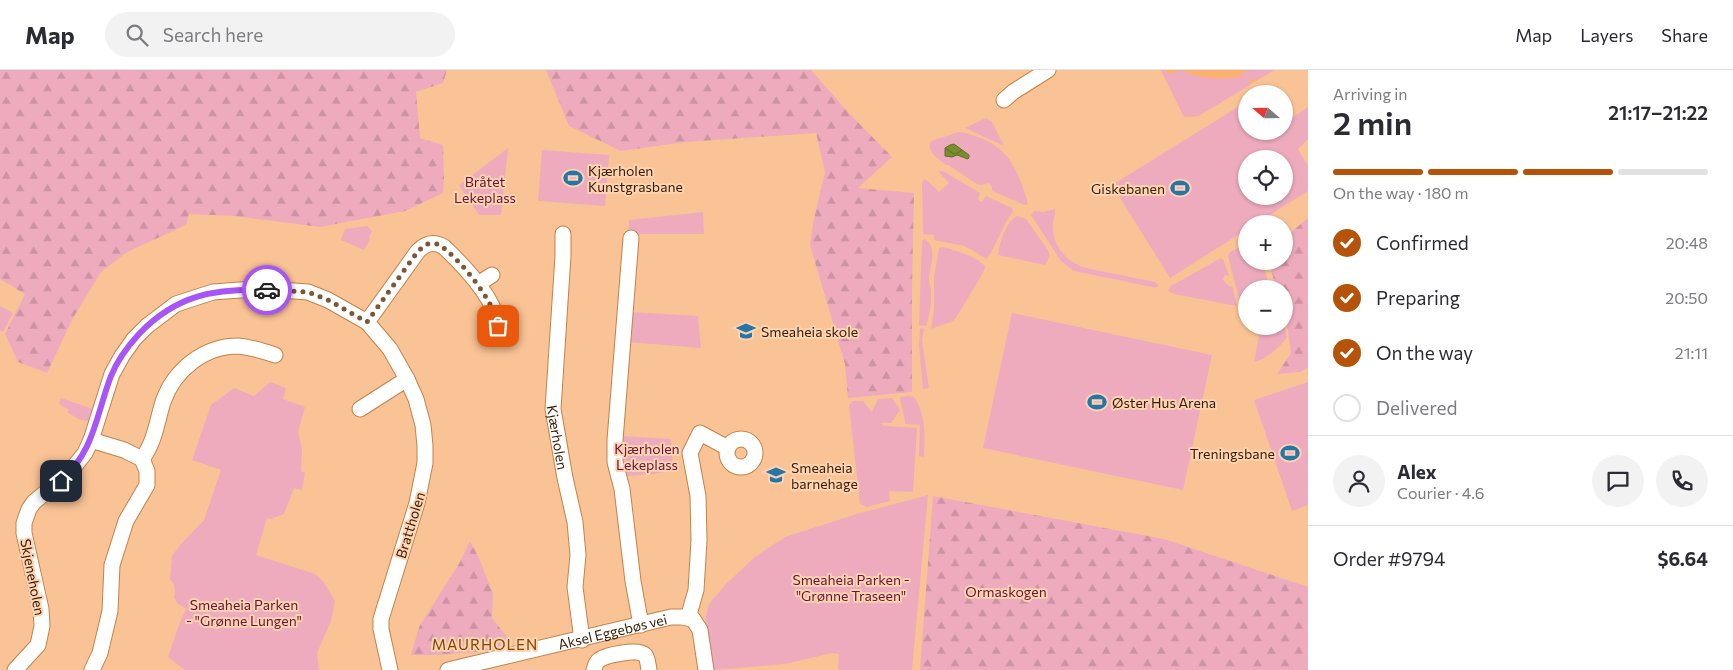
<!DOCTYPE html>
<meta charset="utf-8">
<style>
body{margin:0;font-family:Commissioner,sans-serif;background:#f2f2f3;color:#2b2b33;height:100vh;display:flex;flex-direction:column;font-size:19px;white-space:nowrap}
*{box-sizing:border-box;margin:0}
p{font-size:16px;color:#7c7c81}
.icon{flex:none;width:28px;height:28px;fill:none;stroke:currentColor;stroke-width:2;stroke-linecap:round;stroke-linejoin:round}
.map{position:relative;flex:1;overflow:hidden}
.details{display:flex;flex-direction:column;background:#fff;width:425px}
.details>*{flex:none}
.needle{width:32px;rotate:290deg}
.buttons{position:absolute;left:1238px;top:15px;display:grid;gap:10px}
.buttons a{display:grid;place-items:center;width:55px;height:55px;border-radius:50%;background:#fff;box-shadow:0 1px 4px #0004;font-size:25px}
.pin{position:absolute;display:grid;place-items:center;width:42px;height:42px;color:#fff;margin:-21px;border-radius:10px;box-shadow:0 2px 8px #0006}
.courier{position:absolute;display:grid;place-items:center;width:50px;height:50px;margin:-25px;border:4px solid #a855f7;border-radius:50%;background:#fff;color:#222;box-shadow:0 1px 6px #0007}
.head em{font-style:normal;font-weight:600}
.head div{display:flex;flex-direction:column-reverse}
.head{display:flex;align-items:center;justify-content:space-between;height:85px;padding:0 25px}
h1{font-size:32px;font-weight:600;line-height:38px}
.bar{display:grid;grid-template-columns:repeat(4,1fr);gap:8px 5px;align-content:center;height:60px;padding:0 25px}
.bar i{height:6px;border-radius:4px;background:#e1e1e2}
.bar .on{background:#b45309}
.bar p{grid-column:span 4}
.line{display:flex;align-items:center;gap:12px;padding:0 25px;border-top:1px solid #e1e1e2}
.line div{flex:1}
.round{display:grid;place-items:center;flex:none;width:52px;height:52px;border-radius:26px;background:#f2f2f3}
ol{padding:0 25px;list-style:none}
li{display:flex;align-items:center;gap:15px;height:55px}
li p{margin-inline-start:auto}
li .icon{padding:5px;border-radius:50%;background:#b45309;color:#fff;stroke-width:4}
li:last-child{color:#7c7c81}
li i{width:28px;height:28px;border:2px solid #e1e1e2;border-radius:50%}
header{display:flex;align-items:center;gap:30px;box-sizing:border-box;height:70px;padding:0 25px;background:#fff;border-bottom:1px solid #e1e1e2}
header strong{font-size:24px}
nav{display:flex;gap:28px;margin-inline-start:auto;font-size:18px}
.search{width:350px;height:45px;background:#f2f2f3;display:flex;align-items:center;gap:12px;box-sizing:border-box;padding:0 18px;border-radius:28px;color:#7c7c81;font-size:19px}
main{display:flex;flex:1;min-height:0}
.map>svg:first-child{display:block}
.built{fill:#fcb171}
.green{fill:#eeabbe;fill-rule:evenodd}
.forest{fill:url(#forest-firs)}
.water{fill:url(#water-waves);stroke:#656c22}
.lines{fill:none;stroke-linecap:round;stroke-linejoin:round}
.minor-casing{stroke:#c38249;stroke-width:17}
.minor{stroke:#fff;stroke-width:15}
.done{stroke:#7b5737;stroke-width:5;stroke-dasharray:0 9}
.route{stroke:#a855f7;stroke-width:6}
.labels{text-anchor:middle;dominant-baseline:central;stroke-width:4;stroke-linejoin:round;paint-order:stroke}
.poi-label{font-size:14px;fill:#371d05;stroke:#fdd3b2;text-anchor:start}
.park-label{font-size:14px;fill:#6a1438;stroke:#fdd3b2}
.street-label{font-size:14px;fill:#371d05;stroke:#fdd3b2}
.neighbourhood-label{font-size:15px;letter-spacing:1px;fill:#824700;stroke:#fdd3b2}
</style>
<header>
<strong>Map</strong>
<div class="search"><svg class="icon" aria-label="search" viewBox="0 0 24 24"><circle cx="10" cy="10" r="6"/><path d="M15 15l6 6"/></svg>Search here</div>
<nav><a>Map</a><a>Layers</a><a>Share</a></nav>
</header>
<main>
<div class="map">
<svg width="1308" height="600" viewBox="0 0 1308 600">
<defs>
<pattern id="forest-firs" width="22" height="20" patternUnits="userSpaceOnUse" patternTransform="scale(1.25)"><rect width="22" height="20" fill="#eeabbe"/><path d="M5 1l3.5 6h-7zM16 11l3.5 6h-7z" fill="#cd93a2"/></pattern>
<pattern id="water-waves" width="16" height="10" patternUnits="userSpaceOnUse" patternTransform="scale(1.25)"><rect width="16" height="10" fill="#798e2e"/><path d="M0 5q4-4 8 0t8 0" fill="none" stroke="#647325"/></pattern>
</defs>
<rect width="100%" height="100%" fill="#fac395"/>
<!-- built -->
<path class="built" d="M1161,0H1274L1198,46L1184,47Z"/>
<!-- green -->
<g class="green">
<path d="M1161,0H1166L1169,5L1180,0C1201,9 1217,10 1240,7L1246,0H1274L1259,9L1250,10V14L1247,17L1198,46L1184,47Z"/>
<path d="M1246,32V61H1284V52L1289,50L1308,37V69L1298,79L1308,96V121L1256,154H1246V160L1170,208L1112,115ZM1246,89H1284V126H1246Z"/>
<path d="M986,48L992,52L1004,76L965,58Z"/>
<path d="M959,62C966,62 971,65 978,67C1010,78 1019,103 1028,134L1025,135L992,121V117L989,113L981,115L977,114L948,95H946C938,88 926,82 931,71Z"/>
<path d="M508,78L501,145H479L459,115Z"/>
<path d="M542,80L609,85L605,136L538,131Z"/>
<path d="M938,101H943L980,123L978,129L979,131L982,132L986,126L1012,138L1013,142C1002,154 995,181 986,189L972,180L964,176L934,170V165L923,164L922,113L924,109L928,111L939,122L949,113Z"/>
<path d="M1055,139C1056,144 1052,151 1053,158C1053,177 1068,193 1086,198L1155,212L1158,215L1157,218L1074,201L1061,191L1031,145L1034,141L1043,142Z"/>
<path d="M703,142L704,164H628L629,150Z"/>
<path d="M1017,146L1026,149L1048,180L1050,186L1045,195L998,185C999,173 1006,152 1017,146Z"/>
<path d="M367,156L372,161L369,168L370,170L364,180L341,170L345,159Z"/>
<path d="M925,169C939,179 929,197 929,210C929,213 930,215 931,218C932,231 930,244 926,256L919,255L922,170Z"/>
<path d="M1246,174V191H1262L1267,208L1265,219H1246V239L1241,236L1228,186L1230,182Z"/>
<path d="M943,177C957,181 974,185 985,196L984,201L957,246L953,251L931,259L934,239V207L939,178Z"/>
<path d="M1221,188L1224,191L1229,206L1225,205L1223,210L1230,217L1232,215L1237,236L1174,224L1168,221L1171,216Z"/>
<path d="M0,236L13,243L3,262L0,260Z"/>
<path d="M631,242L698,246L701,278L628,272Z"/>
<path d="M1012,243L1212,285L1183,420L983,378Z"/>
<path d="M1284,253L1287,267C1280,277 1266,290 1254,292L1261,256H1284Z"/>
<path d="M920,258L924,259L922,271L929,318L923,319L919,276Z"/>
<path d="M270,312L286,318L283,329L305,337L298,362L302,379L301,401L305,403L302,420L294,418L284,444L271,449L267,448L256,485L315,504L323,511L335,531L331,551L317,583L319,600H185L168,587L180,552L186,539L177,533L174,527C176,521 175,514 170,509L172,486L181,474L204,450L221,400L192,390L211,335L234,318L254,326Z"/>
<path d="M1308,312V435L1292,441L1254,330Z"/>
<path d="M909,326L914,327C926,344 925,367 924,387L919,386L920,355L905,354C905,345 901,337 900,327Z"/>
<path d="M61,328L93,339L89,351L80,350L67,342L69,340L59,334Z"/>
<path d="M892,328L900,340L891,353H880L885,356L917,358L913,422L889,421L890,431L867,437L860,434L849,335L853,331H863L872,342L878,329Z"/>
<path d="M622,366L671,369L673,400L655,404L626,406L620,389Z"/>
<path d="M928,425L912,600H838L839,584L832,583L785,594L713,600L705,550L709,534L726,514L755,487L785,467L857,444Z"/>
</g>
<!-- forest -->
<g class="forest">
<path d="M0,0H447L443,13L416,22L420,68L443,75L444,107L443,123L405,141L320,157L235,146L189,144L186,155L127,182L101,202L73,248L47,303L18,292L5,264L25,224L0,209Z"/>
<path d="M546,0H811L848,42L892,87L858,118L914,123L912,220V322L848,328L845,294L810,175L813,153L825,102L816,63L686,72L621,81L569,56Z"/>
<path d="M1308,148V298L1300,302L1277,304L1291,283L1288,260L1284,246V219H1276L1269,191H1284V168Z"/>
<path d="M933,426L1164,469L1308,517V600H920Z"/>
<path d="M470,471L479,488L493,524L492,548L511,572L498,580L438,585H411L419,557L460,492Z"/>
</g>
<!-- water -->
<path class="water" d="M954,74L969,85V87L968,89L957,85L952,87L945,86V78L950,75Z"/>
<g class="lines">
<!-- minor casing -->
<g class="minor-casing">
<g id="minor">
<path d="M1004,30L1013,22L1048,0"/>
<path id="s1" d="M563,164V186L553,339L565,408L575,452L578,485L575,517L582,570"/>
<path d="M631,168L615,370V392L622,419L633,511L641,555"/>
<path d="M478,214L492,205"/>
<path d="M367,252L418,181C426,173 434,171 444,177C463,195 496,229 498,256"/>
<path d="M360,339L407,309"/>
<circle cx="741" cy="383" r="14"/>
<path d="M91,370L124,380L142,389L147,401V415L126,451L112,495L110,541L100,583L92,600"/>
<path d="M142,389C155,372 157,351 163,332C174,300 204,276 238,276C251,277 263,281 275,285"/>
<path d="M688,548L696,520L699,470L698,426L690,383L700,363L728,378"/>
<path d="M15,600L38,575L42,556L41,539L24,463V453L29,439L34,432L69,403L85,383L91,370L112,304L122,286L134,269L147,256L176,234L213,222L254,219L294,221L308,222L328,230L367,252L390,279L407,309L416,329L423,355L425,376V393L417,433L381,549V559L390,600"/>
<path id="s2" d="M448,600L671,547H682L693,549L700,560L706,600"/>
<path d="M594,600C595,596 596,592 599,590C606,585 639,578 645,585C648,589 648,595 649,600"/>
</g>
</g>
<!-- minor -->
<use href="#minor" class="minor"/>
</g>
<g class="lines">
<!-- done -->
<path class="done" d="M267,220L308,222L328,230L367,252L418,181L427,174H438C458,186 496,233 498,256"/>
<!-- route -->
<path class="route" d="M61,411C95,380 96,345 111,306C117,291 128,276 139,264C176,225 215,218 267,220"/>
</g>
<!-- icons -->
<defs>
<g id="stadium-bare" transform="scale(1.5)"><path d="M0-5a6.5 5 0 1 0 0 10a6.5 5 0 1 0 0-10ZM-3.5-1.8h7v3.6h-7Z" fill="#2575a6" stroke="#fdd3b2" stroke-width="2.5" paint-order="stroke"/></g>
<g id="school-bare" transform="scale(1.5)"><path d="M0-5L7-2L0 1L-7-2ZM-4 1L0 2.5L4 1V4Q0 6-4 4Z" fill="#2575a6" stroke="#fdd3b2" stroke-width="2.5" paint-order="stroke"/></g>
</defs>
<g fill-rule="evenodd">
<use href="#stadium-bare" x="573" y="108"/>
<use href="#stadium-bare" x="1180" y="118"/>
<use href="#school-bare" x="746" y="261"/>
<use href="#stadium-bare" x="1097" y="332"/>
<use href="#stadium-bare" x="1290" y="383"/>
<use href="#school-bare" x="776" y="405"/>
</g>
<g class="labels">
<!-- poi labels -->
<g class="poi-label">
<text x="588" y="100">Kjærholen<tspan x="588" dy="16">Kunstgrasbane</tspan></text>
<text x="1165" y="118" text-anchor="end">Giskebanen</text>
<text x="761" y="261">Smeaheia skole</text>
<text x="1112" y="332">Øster Hus Arena</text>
<text x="1275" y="383" text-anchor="end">Treningsbane</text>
<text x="791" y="397">Smeaheia<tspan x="791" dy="16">barnehage</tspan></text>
</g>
<!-- park labels -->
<g class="park-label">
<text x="485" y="111">Bråtet<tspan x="485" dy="16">Lekeplass</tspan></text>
<text x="647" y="378">Kjærholen<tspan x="647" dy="16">Lekeplass</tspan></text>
<text x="851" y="509">Smeaheia Parken -<tspan x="851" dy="16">"Grønne Traseen"</tspan></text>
<text x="1006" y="521">Ormaskogen</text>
<text x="244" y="534">Smeaheia Parken<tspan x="244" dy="16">- "Grønne Lungen"</tspan></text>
</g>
<!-- street labels -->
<g class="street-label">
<text stroke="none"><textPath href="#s1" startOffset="204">Kjærholen</textPath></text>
<text transform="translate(410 455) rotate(-73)">Brattholen</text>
<text transform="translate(33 507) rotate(79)">Skjeneholen</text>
<text stroke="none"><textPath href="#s2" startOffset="169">Aksel Eggebøs vei</textPath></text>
</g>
<!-- neighbourhood labels -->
<g class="neighbourhood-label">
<text x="485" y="574">MAURHOLEN</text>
</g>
</g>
</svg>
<div class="buttons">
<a><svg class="needle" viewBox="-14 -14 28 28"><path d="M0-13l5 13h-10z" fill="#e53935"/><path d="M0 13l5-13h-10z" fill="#7c7c81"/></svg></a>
<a><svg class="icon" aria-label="locate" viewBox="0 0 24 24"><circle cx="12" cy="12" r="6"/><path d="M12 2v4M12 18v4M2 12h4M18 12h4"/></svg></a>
<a>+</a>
<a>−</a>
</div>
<div class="pin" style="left:498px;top:256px;background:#ea580c"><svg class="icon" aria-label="bag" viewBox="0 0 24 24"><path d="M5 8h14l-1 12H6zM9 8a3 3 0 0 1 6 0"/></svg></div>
<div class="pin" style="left:61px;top:411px;background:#1f2937"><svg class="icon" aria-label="home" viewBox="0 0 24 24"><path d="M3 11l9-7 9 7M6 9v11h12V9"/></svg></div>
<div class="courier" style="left:267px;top:220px"><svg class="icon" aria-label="car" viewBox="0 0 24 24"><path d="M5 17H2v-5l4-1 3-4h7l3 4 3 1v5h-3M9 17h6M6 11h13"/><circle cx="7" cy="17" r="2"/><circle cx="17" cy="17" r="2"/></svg></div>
</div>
<section class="details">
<div class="head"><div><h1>2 min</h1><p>Arriving in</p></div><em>21:17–21:22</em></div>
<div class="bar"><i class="on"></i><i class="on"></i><i class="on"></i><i></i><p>On the way · 180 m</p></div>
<ol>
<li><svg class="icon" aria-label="check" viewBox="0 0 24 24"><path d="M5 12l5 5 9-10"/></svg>Confirmed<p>20:48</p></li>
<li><svg class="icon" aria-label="check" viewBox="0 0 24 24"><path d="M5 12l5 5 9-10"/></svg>Preparing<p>20:50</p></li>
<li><svg class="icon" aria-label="check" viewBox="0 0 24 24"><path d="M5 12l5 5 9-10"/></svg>On the way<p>21:11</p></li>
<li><i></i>Delivered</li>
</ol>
<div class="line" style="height:90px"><a class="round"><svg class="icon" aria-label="person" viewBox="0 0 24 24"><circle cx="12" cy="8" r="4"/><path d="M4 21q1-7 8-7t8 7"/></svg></a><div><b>Alex</b><p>Courier · 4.6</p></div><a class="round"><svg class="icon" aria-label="chat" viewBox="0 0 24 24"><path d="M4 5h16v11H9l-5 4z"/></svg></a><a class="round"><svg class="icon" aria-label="phone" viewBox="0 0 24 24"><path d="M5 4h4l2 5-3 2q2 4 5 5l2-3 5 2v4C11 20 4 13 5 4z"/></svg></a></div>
<div class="line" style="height:65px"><div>Order #9794</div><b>$6.64</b></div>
</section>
</main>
